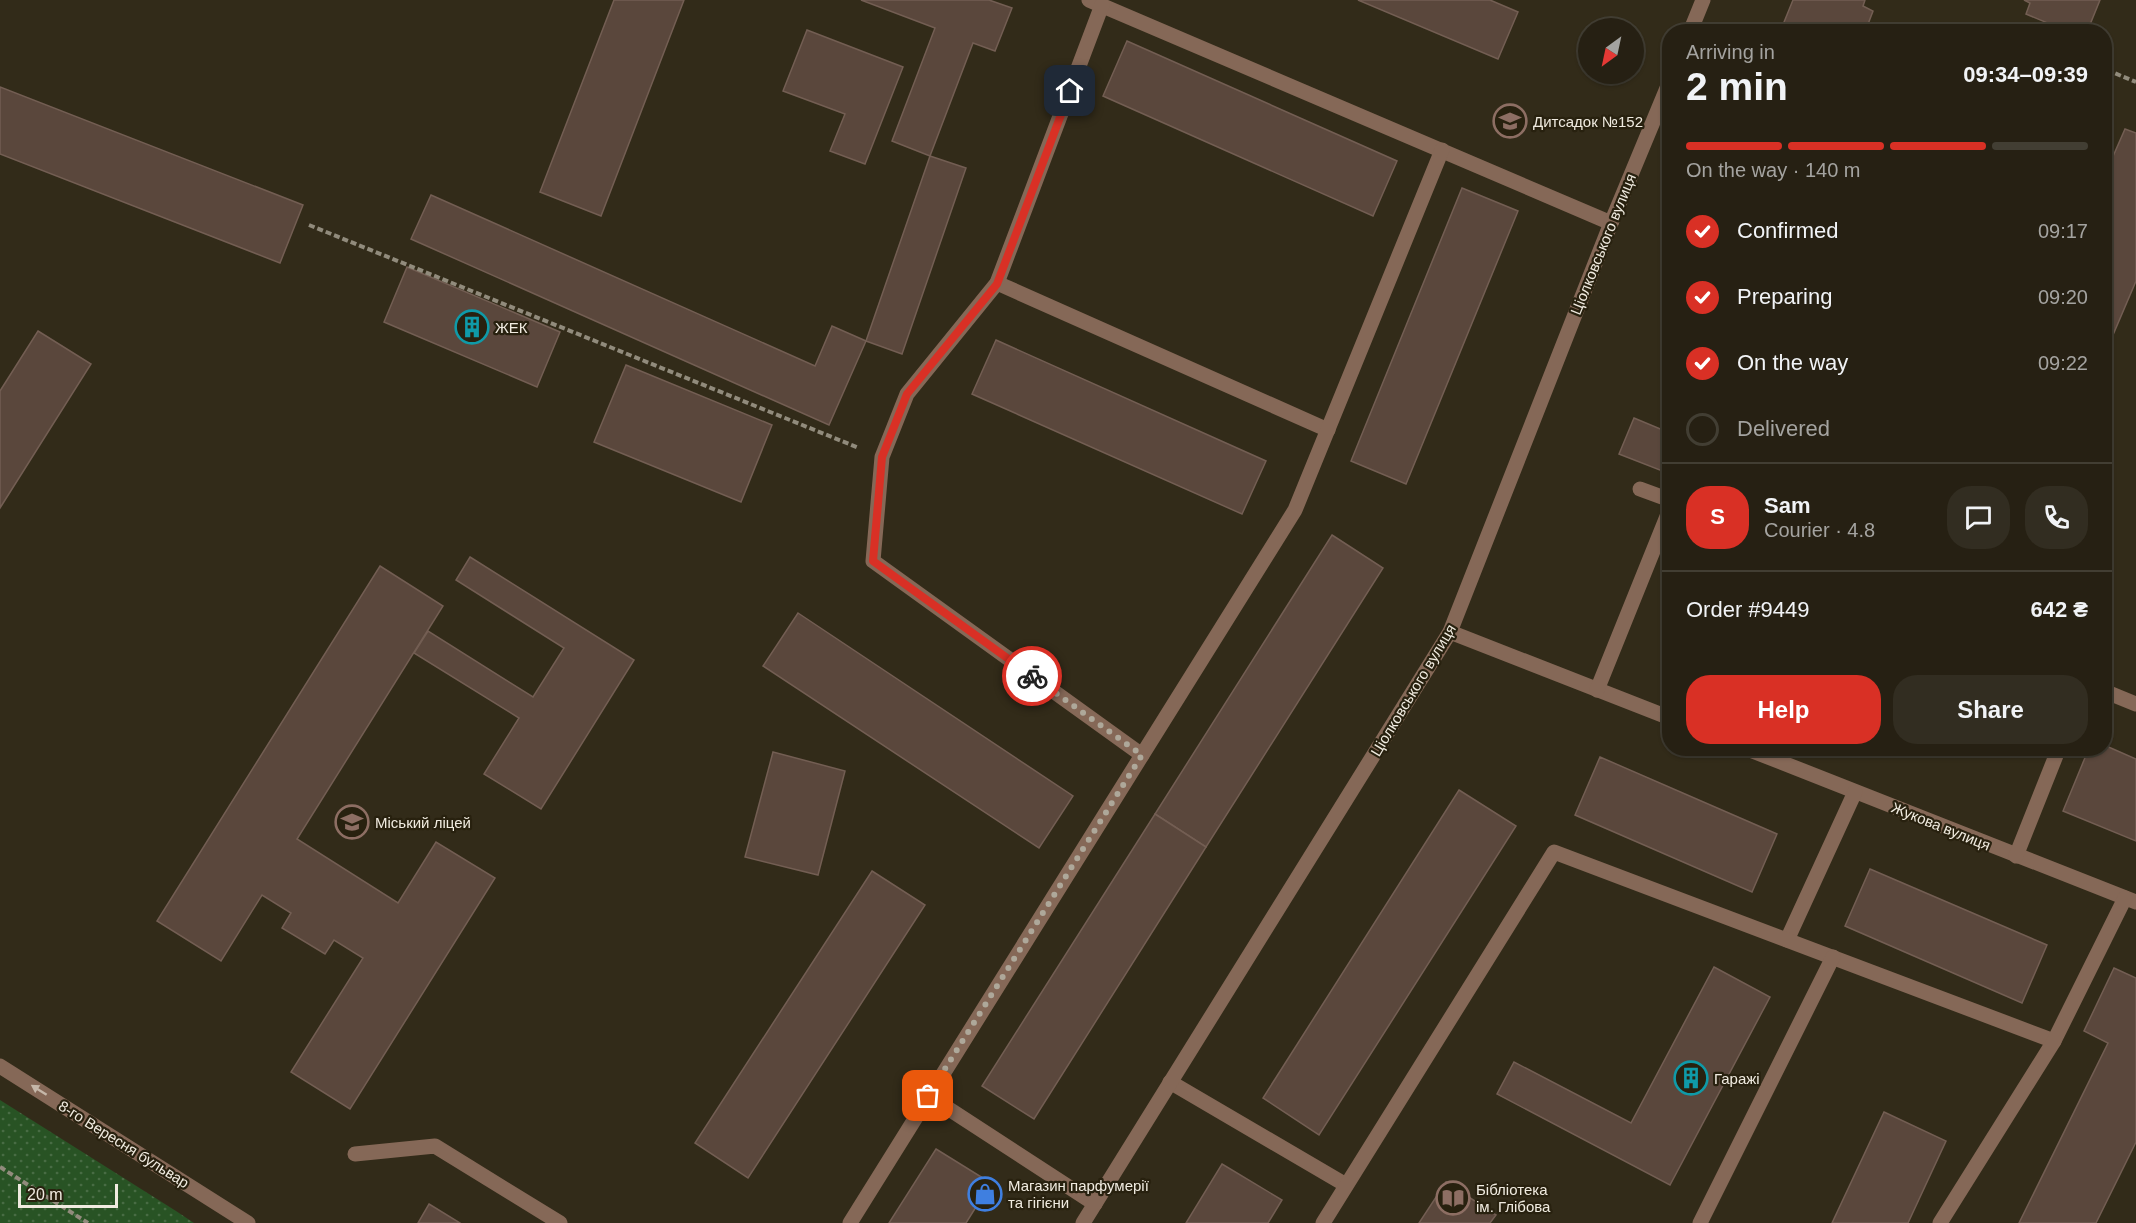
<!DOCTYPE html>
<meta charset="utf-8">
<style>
body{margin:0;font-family:Helvetica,sans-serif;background:#322d21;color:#f1f3f6;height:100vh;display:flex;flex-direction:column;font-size:22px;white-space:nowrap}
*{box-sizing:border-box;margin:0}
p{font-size:20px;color:#a4a3a0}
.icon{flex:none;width:33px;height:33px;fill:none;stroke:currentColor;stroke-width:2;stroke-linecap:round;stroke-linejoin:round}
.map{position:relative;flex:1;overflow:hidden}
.panel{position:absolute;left:1662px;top:24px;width:450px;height:732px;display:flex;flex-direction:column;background:#262013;border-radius:24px;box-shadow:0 2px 4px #0004,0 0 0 2px #423e33}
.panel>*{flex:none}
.needle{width:39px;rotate:213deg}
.controls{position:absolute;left:1578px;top:18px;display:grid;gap:12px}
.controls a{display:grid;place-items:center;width:66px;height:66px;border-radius:50%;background:#262013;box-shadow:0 2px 4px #0004,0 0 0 2px #423e33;font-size:30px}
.scale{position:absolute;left:18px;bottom:15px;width:100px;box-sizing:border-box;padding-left:6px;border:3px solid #f0ebe0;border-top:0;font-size:16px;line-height:21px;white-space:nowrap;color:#f0ebe0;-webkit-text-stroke:4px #28210f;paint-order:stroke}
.pin{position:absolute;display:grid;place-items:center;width:51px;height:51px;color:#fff;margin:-26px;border-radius:12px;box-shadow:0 3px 9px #0006}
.courier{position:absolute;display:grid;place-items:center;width:60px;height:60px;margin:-30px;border:4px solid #d93025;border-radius:50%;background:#fff;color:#222;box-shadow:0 2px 8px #0007}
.overview em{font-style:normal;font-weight:600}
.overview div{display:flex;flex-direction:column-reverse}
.overview{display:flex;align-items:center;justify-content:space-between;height:102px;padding:0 24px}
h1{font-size:39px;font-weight:600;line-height:45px}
.bar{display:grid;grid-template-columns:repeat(4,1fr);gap:9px 6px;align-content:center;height:72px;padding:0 24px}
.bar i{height:8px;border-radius:4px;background:#423e33}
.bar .selected{background:#d93025}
.bar p{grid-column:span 4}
.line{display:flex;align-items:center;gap:15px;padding:0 24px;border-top:2px solid #423e33}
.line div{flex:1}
.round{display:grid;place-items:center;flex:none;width:63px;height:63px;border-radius:24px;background:#322d21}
ol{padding:0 24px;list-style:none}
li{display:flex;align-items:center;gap:18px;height:66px}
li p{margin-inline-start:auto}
li .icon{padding:6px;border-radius:50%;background:#d93025;color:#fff;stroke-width:4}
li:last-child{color:#a4a3a0}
li i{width:33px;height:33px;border:3px solid #423e33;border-radius:50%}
.button{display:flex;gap:12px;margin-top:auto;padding:12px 24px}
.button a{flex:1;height:69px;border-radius:24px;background:#d93025;color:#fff;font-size:24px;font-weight:600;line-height:69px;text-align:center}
.button a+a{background:#322d21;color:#f1f3f6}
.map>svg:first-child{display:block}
.green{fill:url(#green-dots)}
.building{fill:#5a473c;stroke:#735e53;stroke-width:1.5}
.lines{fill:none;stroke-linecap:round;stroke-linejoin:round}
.path{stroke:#918b7c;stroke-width:4;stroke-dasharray:6 3;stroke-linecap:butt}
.minor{stroke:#856857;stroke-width:15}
.oneway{fill:#c5b7a9}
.done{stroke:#aea89a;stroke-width:6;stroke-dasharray:0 10.8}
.route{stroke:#d93025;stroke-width:8}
.labels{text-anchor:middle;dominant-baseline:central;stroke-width:4.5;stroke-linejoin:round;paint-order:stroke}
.poi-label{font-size:15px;fill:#f0ebe0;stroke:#28210f;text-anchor:start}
.street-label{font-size:15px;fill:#f0ebe0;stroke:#28210f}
</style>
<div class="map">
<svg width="2136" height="1223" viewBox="0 0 2136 1223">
<defs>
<pattern id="green-dots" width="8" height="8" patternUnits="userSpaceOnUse" patternTransform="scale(1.5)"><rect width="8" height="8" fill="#285324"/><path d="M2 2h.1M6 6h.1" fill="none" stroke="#486c44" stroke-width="1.8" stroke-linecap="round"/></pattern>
</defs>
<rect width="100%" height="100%" fill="#322b19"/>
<!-- green -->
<path class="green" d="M0,1100L176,1211L194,1223H0Z"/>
<!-- building -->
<g class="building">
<path d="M614,0H684L601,216L540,192Z"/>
<path d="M861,0H989L1012,8L995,51L973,43L930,156L892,141L935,28Z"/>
<path d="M1358,0H1490L1518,12L1498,59Z"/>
<path d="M1793,0H1865L1863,6L1873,11L1865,32H1780Z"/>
<path d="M2024,0H2100L2087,32H2069L2026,14L2030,3Z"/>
<path d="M807,30L903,67L865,164L830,151L845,114L783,91Z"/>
<path d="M1127,41L1397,161L1373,216L1103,96Z"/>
<path d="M0,87L303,205L280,263L0,154Z"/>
<path d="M2125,129L2136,133V281L2104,356V177Z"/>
<path d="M930,156L966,168L902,354L866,341Z"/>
<path d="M1462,188L1518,211L1406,484L1351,461Z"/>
<path d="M431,195L815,366L832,326L866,341L829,425L411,239Z"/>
<path d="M407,267L560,332L537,387L384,322Z"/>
<path d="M38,331L91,364L0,508V391Z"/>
<path d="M996,340L1266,461L1242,514L972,394Z"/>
<path d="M1670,340V357L1663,354Z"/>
<path d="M626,365L772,425L741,502L594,442Z"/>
<path d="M1634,418L1670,433V474L1619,454Z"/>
<path d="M1332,535L1383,568L1206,847L1155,814Z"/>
<path d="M470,557L634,660L541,809L484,774L519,718L414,653L428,631L533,697L564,648L456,580Z"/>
<path d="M380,566L443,606L297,839L398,903L436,842L495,878L350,1109L291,1072L363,958L334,940L325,954L282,928L291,913L262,895L221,961L157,921Z"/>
<path d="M798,613L1073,796L1039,848L763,666Z"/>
<path d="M2104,745L2136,759V841L2063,811L2089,748H2104Z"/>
<path d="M773,752L845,771L818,875L745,857Z"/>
<path d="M1600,757L1777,834L1752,892L1575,815Z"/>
<path d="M1459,790L1516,826L1319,1135L1263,1098Z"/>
<path d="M1155,814L1206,847L1034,1119L982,1086Z"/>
<path d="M1870,869L2047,945L2022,1003L1845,926Z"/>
<path d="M872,871L925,905L748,1178L695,1143Z"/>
<path d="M1714,967L1770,997L1670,1185L1497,1094L1514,1062L1631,1123Z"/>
<path d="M2114,968L2136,978V1142L2096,1223H2019L2108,1043L2084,1031Z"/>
<path d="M1884,1112L1946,1141L1908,1223H1832Z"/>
<path d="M936,1149L991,1183L966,1223H889Z"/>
<path d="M1222,1164L1282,1200L1268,1223H1186Z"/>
<path d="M1446,1182L1496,1215L1490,1223H1419Z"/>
<path d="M429,1204L460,1223H418Z"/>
</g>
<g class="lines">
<!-- path -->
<g class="path">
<path d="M2107,70L2136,82"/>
<path d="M309,225L859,448"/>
<path d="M0,1167L88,1223"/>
</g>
<!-- minor -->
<g class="minor">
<path d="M1089,0L1611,223"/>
<path d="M1102,5L997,283L907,394L882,457L873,561L1142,755"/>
<path d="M1690,32L1703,0"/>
<path d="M997,283L1328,430"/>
<path d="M1640,489L1670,500"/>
<path d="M1450,632L1670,718"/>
<path d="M1597,690L1670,509"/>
<path d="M2104,691L2136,704"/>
<path d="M1745,748L2136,902"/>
<path d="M2016,856L2059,748"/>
<path d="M1787,940L1855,792"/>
<path d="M0,1066L248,1223"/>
<path d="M1170,1082L1346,1185"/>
<path d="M929,1096L1095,1204"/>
<path d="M355,1154L435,1146L560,1223"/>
<path d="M850,1223L1295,510L1442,150"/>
<path d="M1083,1223L1450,632L1611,223L1670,81"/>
<path d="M1323,1223L1554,852L2054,1041"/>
<path d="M1700,1223L1833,957"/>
<path d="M1940,1223L2054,1041L2125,898"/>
</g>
</g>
<!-- one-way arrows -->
<defs><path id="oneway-solid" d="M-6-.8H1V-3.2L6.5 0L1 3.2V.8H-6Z" transform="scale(1.5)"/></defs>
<use class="oneway" href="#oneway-solid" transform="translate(39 1090) rotate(-148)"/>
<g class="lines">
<!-- done -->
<path class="done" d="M928,1096L1142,755L1032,676"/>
<!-- route -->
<path class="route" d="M1032,676L873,561L882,457L907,394L997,284L1070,91"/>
</g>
<!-- icons -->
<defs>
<g id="school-ring" transform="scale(1.725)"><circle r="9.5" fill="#28210f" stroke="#8d6e63" stroke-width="1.5"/><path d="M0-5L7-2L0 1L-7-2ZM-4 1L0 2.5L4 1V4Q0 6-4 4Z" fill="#8d6e63"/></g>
<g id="building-ring" transform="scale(1.725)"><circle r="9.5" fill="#28210f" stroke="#0f9aa8" stroke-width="1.5"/><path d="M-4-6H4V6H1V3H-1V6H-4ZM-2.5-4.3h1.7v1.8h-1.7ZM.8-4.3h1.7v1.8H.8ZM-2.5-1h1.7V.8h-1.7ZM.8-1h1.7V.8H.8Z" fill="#0f9aa8"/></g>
<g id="shop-ring" transform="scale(1.725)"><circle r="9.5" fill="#28210f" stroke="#3f7fe0" stroke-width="1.5"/><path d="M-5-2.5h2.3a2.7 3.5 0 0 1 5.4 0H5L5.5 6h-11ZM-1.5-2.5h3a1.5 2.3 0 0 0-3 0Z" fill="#3f7fe0"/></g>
<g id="library-ring" transform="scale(1.725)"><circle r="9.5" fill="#28210f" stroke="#8d6e63" stroke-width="1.5"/><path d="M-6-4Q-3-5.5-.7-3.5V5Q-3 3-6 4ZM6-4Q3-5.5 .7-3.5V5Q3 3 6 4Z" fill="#8d6e63"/></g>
</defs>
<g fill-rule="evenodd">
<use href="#school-ring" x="1510" y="121"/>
<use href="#building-ring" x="472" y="327"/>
<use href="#school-ring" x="352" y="822"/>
<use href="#building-ring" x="1691" y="1078"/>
<use href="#shop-ring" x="985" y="1194"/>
<use href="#library-ring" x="1453" y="1198"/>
</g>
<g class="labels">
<!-- poi labels -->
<g class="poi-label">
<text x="1533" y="121">Дитсадок №152</text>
<text x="495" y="327">ЖЕК</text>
<text x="375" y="822">Міський ліцей</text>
<text x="1714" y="1078">Гаражі</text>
<text x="1008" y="1185">Магазин парфумерії<tspan x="1008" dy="17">та гігієни</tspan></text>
<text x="1476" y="1189">Бібліотека<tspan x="1476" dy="17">ім. Глібова</tspan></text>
</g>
<!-- street labels -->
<g class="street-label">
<text transform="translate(1603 244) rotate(-68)">Ціолковського вулиця</text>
<text transform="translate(1413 690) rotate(-59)">Ціолковського вулиця</text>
<text transform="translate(1941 826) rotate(22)">Жукова вулиця</text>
<text transform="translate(124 1144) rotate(32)">8-го Вересня бульвар</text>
</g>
</g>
</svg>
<div class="controls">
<a><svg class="needle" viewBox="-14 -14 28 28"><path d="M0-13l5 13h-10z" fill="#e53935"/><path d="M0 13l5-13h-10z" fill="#a4a3a0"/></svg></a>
</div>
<div class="scale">20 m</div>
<div class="pin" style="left:928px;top:1096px;background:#ea580c"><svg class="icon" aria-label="bag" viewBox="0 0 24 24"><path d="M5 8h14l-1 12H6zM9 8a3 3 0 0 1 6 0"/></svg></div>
<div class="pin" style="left:1070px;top:91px;background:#1f2937"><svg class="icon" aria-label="home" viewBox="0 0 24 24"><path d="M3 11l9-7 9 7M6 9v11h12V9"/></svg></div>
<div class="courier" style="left:1032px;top:676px"><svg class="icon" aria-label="bike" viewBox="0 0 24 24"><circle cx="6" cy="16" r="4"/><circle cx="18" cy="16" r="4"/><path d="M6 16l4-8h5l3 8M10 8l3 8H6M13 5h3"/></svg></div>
<section class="panel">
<div class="overview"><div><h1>2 min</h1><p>Arriving in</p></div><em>09:34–09:39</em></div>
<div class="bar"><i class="selected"></i><i class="selected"></i><i class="selected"></i><i></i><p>On the way · 140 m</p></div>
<ol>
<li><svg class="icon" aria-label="check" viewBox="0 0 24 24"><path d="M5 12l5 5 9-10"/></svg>Confirmed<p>09:17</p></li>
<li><svg class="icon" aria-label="check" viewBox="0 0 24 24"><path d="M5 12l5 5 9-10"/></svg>Preparing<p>09:20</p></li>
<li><svg class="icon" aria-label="check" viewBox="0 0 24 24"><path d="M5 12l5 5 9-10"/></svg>On the way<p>09:22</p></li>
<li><i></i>Delivered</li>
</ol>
<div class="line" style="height:108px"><b class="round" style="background:#d93025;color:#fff">S</b><div><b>Sam</b><p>Courier · 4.8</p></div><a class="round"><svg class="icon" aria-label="chat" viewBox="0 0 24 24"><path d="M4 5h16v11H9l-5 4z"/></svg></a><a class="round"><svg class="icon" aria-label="phone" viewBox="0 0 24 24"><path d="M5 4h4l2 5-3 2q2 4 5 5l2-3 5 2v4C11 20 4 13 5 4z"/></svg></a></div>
<div class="line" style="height:78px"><div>Order #9449</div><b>642 ₴</b></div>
<div class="button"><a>Help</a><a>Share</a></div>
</section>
</div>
